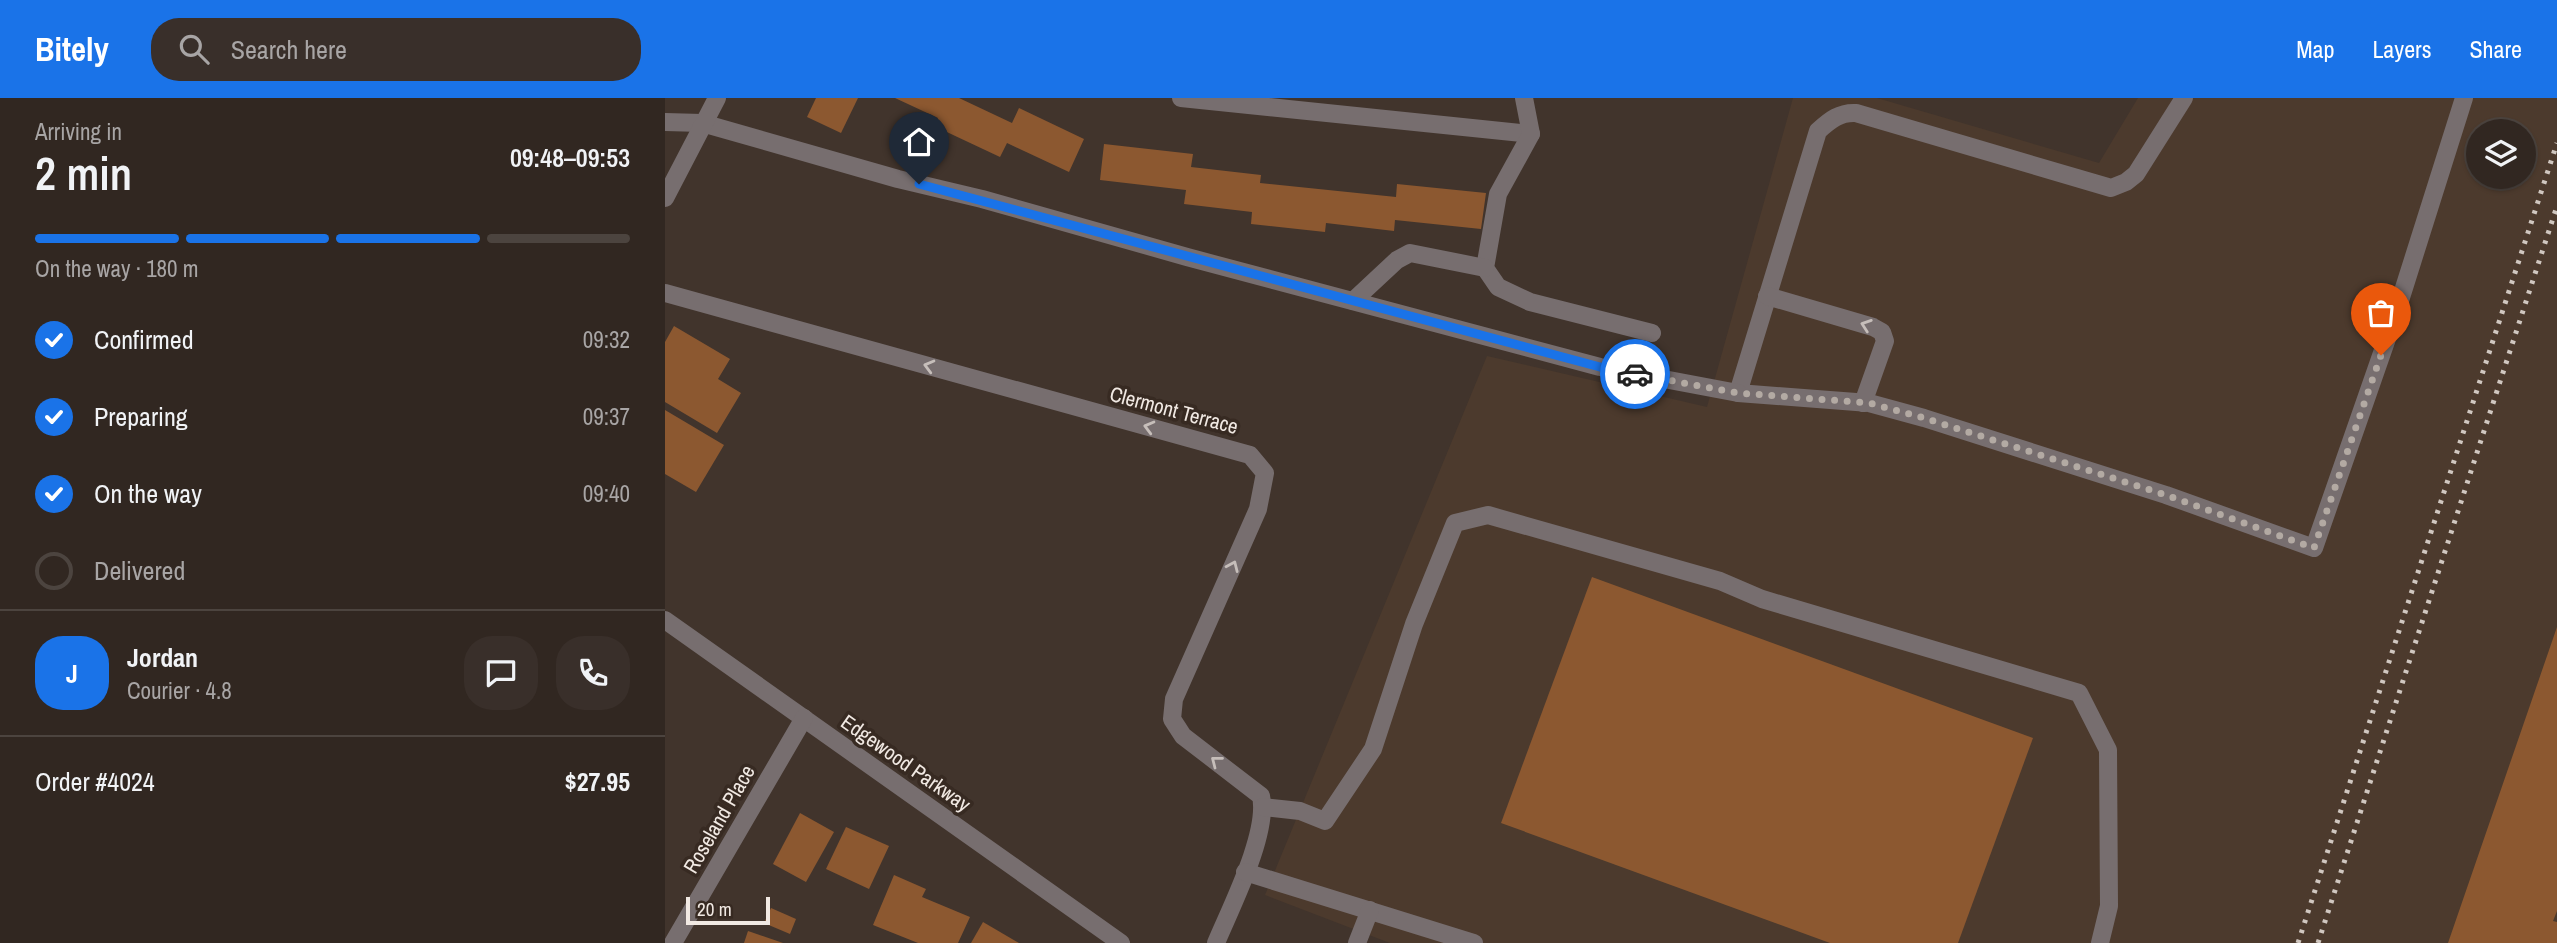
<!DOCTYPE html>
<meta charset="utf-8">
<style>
body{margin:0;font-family:"Archivo Narrow",sans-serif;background:#392f2a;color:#f1f3f6;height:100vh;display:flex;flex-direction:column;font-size:26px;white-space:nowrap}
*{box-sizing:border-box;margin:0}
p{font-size:23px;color:#a8a5a5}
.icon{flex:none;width:38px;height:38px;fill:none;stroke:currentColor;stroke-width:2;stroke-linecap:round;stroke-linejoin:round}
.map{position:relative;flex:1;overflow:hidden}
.panel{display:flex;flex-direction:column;background:#312721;width:665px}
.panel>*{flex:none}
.buttons{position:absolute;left:1801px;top:21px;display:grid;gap:14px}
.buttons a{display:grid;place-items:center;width:70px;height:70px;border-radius:50%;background:#312721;box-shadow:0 2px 5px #0004,0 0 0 2px #4c443f;font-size:35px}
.scale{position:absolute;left:21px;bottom:18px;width:84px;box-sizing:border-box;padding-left:7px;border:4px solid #f1e9e3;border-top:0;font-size:19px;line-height:24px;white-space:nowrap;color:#f1e9e3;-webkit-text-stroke:5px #372a22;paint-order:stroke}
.pin{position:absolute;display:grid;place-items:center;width:60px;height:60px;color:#fff;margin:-72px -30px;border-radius:50% 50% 50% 0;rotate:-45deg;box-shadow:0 0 7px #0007}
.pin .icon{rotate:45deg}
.courier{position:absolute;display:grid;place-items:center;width:70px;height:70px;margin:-35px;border:5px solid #1a73e8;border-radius:50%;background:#fff;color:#222;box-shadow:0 2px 9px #0007}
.head em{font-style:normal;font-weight:600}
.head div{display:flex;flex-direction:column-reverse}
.head{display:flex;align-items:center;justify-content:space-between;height:119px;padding:0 35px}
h1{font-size:46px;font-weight:600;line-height:52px}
.bar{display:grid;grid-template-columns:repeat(4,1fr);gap:10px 7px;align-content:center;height:84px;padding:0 35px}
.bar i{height:9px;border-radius:5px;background:#4c443f}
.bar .active{background:#1a73e8}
.bar p{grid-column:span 4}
.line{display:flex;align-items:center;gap:18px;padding:0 35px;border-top:2px solid #4c443f}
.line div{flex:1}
.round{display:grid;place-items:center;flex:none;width:74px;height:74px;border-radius:28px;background:#392f2a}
ol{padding:0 35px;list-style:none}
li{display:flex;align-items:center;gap:21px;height:77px}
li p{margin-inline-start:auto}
li .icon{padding:7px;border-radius:50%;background:#1a73e8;color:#fff;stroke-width:4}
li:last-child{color:#a8a5a5}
li i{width:38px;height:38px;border:4px solid #4c443f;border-radius:50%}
header{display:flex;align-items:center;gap:42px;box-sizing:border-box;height:98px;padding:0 35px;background:#1a73e8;color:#fff}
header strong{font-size:33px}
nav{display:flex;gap:38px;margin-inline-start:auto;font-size:24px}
.search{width:490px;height:63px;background:#392f2a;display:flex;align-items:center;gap:18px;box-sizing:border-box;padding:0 24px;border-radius:28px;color:#a8a5a5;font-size:26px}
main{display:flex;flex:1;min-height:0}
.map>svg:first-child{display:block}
.built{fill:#4c3a2d;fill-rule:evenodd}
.building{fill:#8c5830}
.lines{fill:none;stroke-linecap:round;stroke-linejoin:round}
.minor{stroke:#776e6f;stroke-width:18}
.rail{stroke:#d0c7c0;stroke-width:5;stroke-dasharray:3.5 7;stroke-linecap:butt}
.oneway{stroke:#c6beba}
.done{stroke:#b3aaa3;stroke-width:7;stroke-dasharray:0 12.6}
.route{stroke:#1a73e8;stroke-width:9}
.labels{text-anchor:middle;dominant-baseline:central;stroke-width:7;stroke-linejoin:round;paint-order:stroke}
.street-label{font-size:21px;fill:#f1e9e3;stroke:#372a22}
</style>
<header>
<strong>Bitely</strong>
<div class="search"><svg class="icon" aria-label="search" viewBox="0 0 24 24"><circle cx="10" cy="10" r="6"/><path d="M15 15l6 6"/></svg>Search here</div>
<nav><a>Map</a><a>Layers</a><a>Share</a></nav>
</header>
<main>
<section class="panel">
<div class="head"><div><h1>2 min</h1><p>Arriving in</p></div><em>09:48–09:53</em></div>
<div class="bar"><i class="active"></i><i class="active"></i><i class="active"></i><i></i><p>On the way · 180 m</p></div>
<ol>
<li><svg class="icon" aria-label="check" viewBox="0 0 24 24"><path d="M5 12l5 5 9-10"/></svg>Confirmed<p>09:32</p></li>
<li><svg class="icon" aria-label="check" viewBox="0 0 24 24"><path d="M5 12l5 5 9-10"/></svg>Preparing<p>09:37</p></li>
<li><svg class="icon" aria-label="check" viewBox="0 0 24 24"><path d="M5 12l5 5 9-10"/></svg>On the way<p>09:40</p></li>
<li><i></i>Delivered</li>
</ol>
<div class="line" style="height:126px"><b class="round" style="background:#1a73e8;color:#fff">J</b><div><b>Jordan</b><p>Courier · 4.8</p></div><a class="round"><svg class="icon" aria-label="chat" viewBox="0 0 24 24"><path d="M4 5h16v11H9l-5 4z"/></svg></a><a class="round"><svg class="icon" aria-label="phone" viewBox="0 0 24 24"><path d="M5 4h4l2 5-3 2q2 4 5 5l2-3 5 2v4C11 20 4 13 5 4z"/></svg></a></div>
<div class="line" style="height:91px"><div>Order #4024</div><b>$27.95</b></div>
</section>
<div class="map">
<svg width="1892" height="845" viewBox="0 0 1892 845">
<rect width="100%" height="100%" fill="#41342c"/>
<!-- built -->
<path class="built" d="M1128,0H1212L1434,65L1473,0H1892V845H725L600,797L822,258L1042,309ZM1813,33H1858V79H1813Z"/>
<!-- building -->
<g class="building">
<path d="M151,0H193L176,35L142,19Z"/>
<path d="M230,0H294L347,25L354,10L419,41L404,74L342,45L335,59L269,28L273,20Z"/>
<path d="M439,46L528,56L526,69L596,77L595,85L731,99L732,86L821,95L816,131L730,122L729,133L661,125L660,134L586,126L587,114L519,106L521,92L435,82Z"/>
<path d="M9,228L65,261L53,281L76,295L52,335L0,304V244Z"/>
<path d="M0,312L59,347L31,394L0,376Z"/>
<path d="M927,479L1368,640L1293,845H1165L836,725Z"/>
<path d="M1892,529V813L1888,823L1892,824V845H1783Z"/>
<path d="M135,715L169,734L141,784L108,766Z"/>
<path d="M181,729L224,748L204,791L161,771Z"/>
<path d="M229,777L261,791L257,799L305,819L293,845H253L208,827Z"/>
<path d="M106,810L131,821L125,836L99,825Z"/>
<path d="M318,824L354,845H306Z"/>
<path d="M83,833L118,845H79Z"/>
</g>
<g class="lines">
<!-- minor -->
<g class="minor">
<path d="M516,0L866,36"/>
<path d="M859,0L866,36L833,96L820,170L833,189L865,204L987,235"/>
<path d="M1519,0L1471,76L1461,84L1446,90L1191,15C1175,14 1165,22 1153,33L1073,295L1204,305L1259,320L1501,397L1649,450L1733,209L1799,0"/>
<path d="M0,24L37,25L233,81L317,101L522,159L935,269L1073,295"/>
<path d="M0,100L52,0"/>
<path d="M0,195L585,357L600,375L593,411L509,601L507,621L518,638L596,698C604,735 566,809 551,845"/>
<path d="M1102,198L1208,229L1217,234L1220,243L1198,305"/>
<path d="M688,203L732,162L745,155L820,170"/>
<path d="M0,522L456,845"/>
<path d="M598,709L635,713L660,723L708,651L749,526L790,425L823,417L1055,483L1097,501L1414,595L1443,652L1444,808L1435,845"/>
<path d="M580,774L809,845"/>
<path d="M8,845L139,620"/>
<path d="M692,845L705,812"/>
</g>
<!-- rail -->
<g class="rail">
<path d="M1633,845L1892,45"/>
<path d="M1653,845L1892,108"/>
</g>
</g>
<!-- one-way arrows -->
<defs><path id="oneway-chevron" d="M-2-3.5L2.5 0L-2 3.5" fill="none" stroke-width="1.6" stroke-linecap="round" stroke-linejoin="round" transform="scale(1.75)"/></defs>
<g class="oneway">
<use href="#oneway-chevron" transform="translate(1201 227) rotate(-161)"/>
<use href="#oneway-chevron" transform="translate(264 268) rotate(-165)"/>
<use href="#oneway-chevron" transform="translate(484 329) rotate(-165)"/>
<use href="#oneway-chevron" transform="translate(568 468) rotate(-66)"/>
<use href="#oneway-chevron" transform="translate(551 663) rotate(-142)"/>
</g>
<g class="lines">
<!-- done -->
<path class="done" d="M970,276L1073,295L1204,305L1259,320L1501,397L1649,450L1716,257"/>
<!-- route -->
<path class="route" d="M254,86L935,269L970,276"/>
</g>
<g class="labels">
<!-- street labels -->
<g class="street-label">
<text transform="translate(509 312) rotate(15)">Clermont Terrace</text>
<text transform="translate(241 665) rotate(35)">Edgewood Parkway</text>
<text transform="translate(54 721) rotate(-60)">Roseland Place</text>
</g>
</g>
</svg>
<div class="buttons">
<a><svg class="icon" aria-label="layers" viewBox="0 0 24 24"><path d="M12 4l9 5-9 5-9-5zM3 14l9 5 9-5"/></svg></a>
</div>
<div class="scale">20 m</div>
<div class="pin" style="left:1716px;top:257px;background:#ea580c"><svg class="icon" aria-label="bag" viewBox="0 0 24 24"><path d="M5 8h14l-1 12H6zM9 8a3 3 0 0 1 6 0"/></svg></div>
<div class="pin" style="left:254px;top:86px;background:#1f2937"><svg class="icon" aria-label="home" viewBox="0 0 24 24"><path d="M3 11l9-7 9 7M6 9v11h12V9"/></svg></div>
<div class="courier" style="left:970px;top:276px"><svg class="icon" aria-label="car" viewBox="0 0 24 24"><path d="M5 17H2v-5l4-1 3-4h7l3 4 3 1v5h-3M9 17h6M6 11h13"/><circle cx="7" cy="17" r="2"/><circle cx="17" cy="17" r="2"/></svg></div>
</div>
</main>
